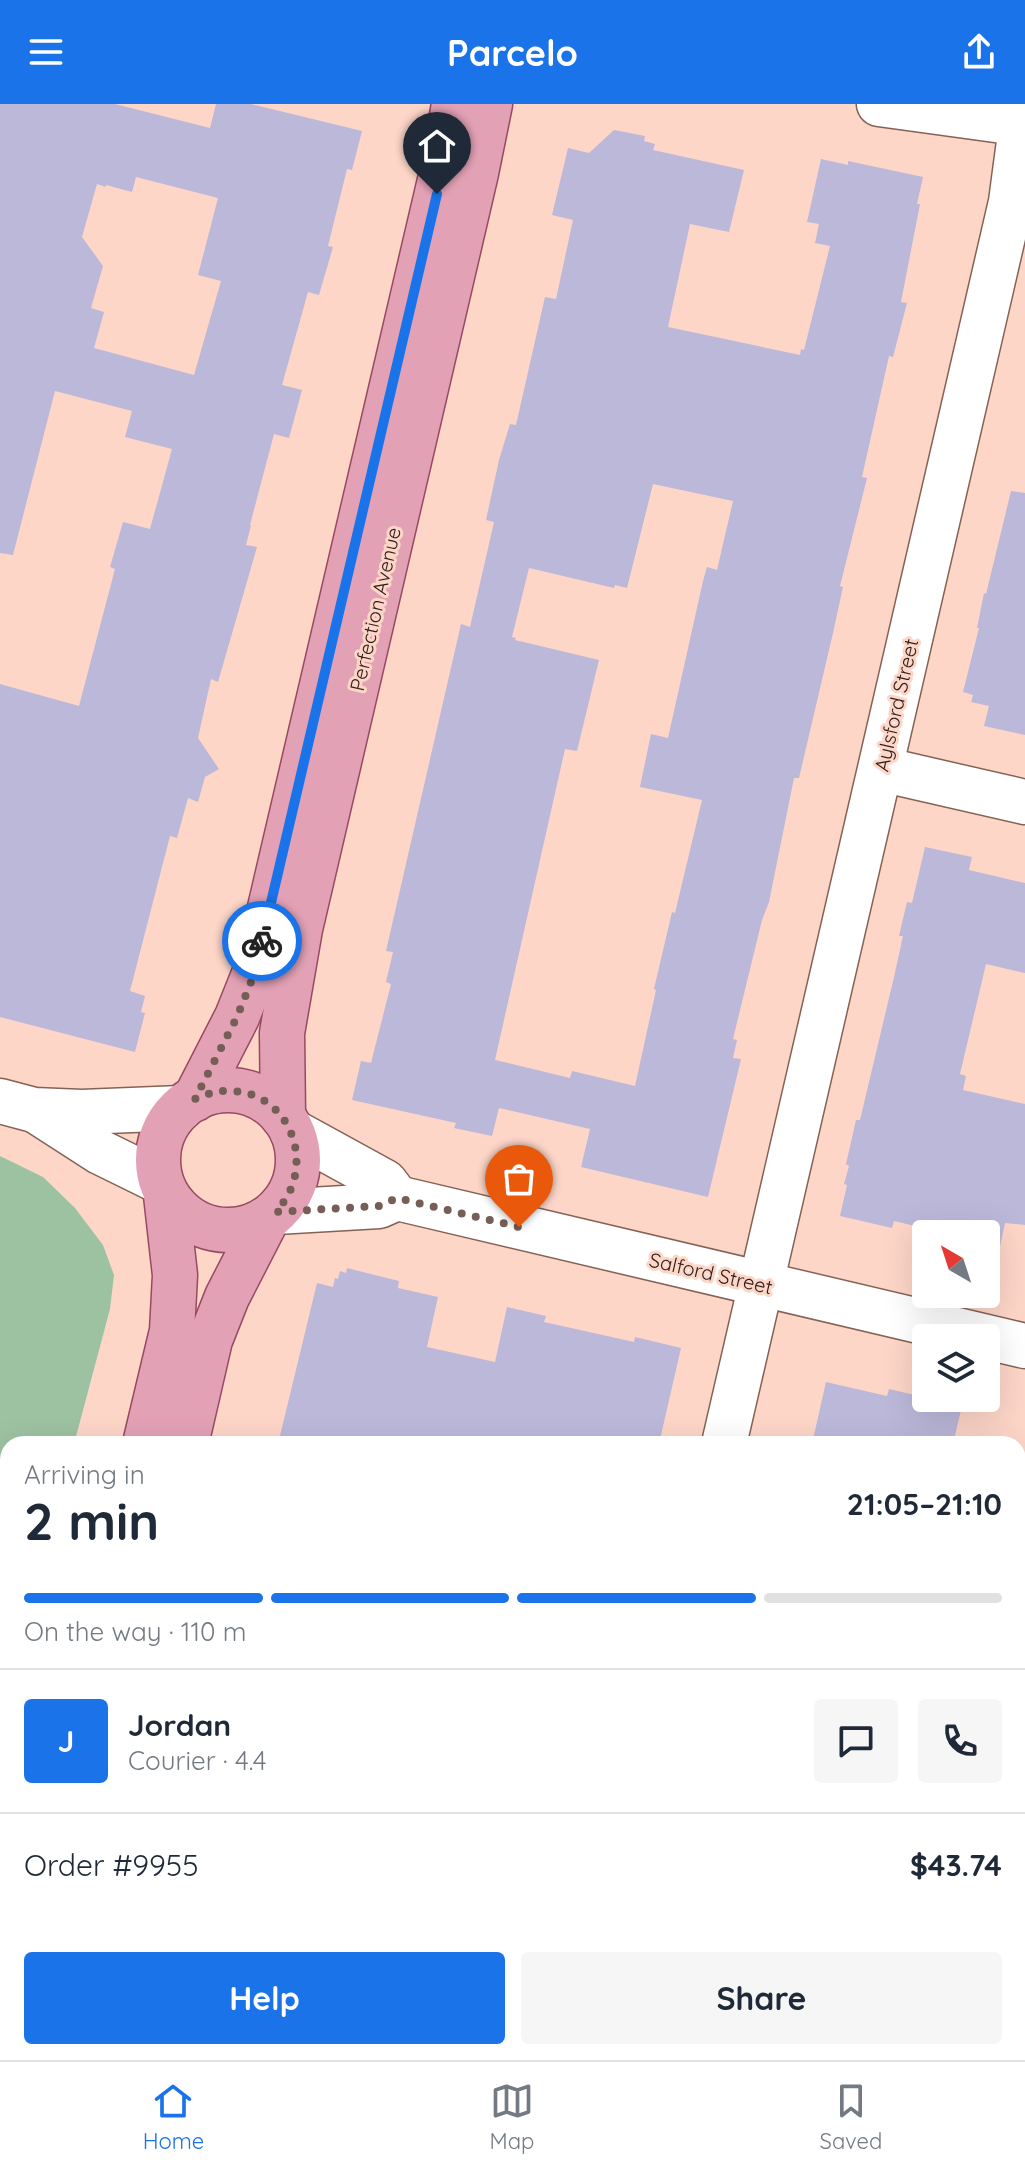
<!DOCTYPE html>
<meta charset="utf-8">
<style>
body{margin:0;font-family:Quicksand,sans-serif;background:#f6f6f7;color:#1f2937;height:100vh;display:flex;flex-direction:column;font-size:30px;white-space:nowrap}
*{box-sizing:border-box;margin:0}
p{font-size:26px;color:#747a83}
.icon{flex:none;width:44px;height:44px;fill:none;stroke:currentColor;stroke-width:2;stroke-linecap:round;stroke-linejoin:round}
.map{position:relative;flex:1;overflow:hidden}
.sheet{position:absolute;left:0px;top:1332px;width:1026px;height:624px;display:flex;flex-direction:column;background:#fff;border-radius:24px 24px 0 0;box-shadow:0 8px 32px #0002}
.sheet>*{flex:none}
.needle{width:52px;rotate:321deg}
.controls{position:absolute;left:912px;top:1116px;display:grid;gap:16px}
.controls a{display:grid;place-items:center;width:88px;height:88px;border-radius:8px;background:#fff;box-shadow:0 8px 32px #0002;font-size:40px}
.pin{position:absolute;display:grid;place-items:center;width:68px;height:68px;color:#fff;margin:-82px -34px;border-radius:50% 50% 50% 0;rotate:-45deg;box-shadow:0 0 8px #0007}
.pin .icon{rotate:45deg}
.courier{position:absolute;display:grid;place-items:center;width:80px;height:80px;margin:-40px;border:6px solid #1a73e8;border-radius:50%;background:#fff;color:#222;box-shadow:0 2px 10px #0007}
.overview em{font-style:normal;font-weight:700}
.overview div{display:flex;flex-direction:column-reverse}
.overview{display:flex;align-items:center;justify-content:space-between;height:136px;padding:0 24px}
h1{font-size:52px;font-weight:700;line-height:60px}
.bar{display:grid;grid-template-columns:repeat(4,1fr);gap:12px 8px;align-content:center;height:96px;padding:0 24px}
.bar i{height:10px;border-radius:6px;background:#e0e1e3}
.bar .current{background:#1a73e8}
.bar p{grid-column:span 4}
.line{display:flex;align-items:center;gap:20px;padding:0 24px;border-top:2px solid #e0e1e3}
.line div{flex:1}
.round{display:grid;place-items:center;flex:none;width:84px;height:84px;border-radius:8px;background:#f6f6f7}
.primary-button{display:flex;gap:16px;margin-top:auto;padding:16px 24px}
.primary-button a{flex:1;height:92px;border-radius:8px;background:#1a73e8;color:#fff;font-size:32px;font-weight:700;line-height:92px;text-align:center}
.primary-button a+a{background:#f6f6f7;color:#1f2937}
header{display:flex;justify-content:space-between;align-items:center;height:104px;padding:0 24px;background:#1a73e8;color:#fff;font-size:36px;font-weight:700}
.tabs{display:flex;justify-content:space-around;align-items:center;height:112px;border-top:2px solid #e0e1e3;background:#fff;font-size:22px;color:#747a83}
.tabs a{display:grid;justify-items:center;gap:4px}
.tabs .current{color:#1a73e8}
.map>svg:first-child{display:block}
.green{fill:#9dc2a2}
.building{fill:#bcb8da;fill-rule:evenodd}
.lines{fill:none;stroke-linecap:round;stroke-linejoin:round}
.minor-casing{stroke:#846256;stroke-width:47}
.major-casing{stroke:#974a60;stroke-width:47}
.minor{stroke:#fff;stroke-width:44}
.major{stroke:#e3a1b6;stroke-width:44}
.done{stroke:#745e56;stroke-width:8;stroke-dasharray:0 14.4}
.route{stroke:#1a73e8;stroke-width:10}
.labels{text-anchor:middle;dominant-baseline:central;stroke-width:6;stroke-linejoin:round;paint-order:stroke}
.street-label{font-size:20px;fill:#2b1d18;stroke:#fdd6c8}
</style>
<header><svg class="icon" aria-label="menu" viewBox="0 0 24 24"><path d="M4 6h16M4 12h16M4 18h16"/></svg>Parcelo<svg class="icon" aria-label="share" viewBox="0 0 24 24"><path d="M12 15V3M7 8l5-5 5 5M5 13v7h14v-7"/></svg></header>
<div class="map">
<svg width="1025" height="1956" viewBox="0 0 1025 1956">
<rect width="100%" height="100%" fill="#fdd6c8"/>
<!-- green -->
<path class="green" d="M0,1052L43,1073L75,1104L103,1141L114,1171L110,1205L74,1340H8V1650L0,1658Z"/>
<!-- building -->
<g class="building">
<path d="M0,0H115L210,24L216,0H251L362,27L352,66L347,65L328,142L333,143L319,191L308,188L282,281L302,286L289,334L274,330L250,421H251L246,441L257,443L218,578L211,575L198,634L219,665L205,673L198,698L188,694L177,734L170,732L130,887L145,892L141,908L145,909L135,948L0,913V580L79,602L115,465L110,463L123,418L150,425L172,345L125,333L132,307L55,287L13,451L0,449ZM136,73L218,94L198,171L221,177L194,271L94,244L104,208L91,204L103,162L82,133L97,80L106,83V81L132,88Z"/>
<path d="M614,26L645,32L644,37L655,40L653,46L744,66L729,128L690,120L668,223L800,251L801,245L804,246L830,142L815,139L819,120L807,118L821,55L848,61V57L923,73L917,100H920L901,198L907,199L893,253L889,252L862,373L867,374L840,482L843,483L833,529L799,674H794L769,798L762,816L733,935L737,936L733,954L741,955L708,1093L581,1063L590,1025L499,1004L492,1032L454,1024L456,1019L352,996L361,957L371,959L391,880L386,878L393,848L386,847L461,520L470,523L494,418L486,416L499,356L510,320L516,321L545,193L556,195L573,116L552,111L568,44L589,49ZM653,380L733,397L717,466L707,463L703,477L668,634L651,630L640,683L702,696L675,809L672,808L654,885L656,886L635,982L572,967L570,974L495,956L565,645L577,647L599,556L515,536L516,534L512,533L529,464L614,484L615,481L627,484Z"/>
<path d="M1011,387L1025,389V631L984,622L989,602L971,598L973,591L963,588L979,524H977L984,489L986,490Z"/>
<path d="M925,743L972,753L969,766L1025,779V869L986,860L960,970L966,972L963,986L1025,1000V1121L1005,1119L1000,1142L986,1139V1130H949L894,1117L892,1124L840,1112L847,1081L844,1080L849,1062L846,1060L856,1016H860L894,873L903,832H899L907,798L912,799Z"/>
<path d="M347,1164L399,1177L398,1184L438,1193L427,1243L495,1258L507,1203L546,1212L544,1218L634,1238L635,1233L681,1244L659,1340H278L317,1179L333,1183L335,1174L338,1175L340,1167L346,1169Z"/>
<path d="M826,1278L887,1292L889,1285L962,1302L953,1340H812Z"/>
</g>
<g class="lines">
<!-- minor casing -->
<g class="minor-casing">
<g id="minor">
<path d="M879,0L1025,20"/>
<path d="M881,665L1025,698"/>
<path d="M0,997L34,1006L82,1008L181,1004"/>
<path d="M38,1008L100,1048L161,1078"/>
<path d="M292,1027L385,1078L397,1094"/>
<path d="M276,1108L379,1102L397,1094L1025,1242"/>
<path d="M724,1340L1011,98L1024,0"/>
<path d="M0,1712H8"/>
<path d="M899,1948L936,1956"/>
<path d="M605,1956L606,1948"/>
</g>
</g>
<!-- major casing -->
<g class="major-casing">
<g id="major">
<circle cx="228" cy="1056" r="70"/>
<path d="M195,995L237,913L255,868L444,59L454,0"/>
<path d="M283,1013L282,929L300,825L476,69L490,0"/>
<path d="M145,1340L172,1227L175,1171L166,1091"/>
<path d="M186,1340L210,1236L227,1193L267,1115"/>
<path d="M8,1738C2,1757 1,1771 8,1790"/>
<path d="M10,1956L11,1948"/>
<path d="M46,1956L47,1948"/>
</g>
</g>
<!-- minor -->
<use href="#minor" class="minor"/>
<!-- major -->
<use href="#major" class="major"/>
</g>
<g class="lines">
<!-- done -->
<path class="done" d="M262,837L255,868L237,913L195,995C207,990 218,986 231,987C282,988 310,1043 290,1087C287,1095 281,1101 276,1108L379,1102L397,1094L519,1123"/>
<!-- route -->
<path class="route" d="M262,837L437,90"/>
</g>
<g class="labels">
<!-- street labels -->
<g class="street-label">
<text transform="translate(375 505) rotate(-77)">Perfection Avenue</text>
<text transform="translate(896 601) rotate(-77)">Aylsford Street</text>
<text transform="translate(711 1169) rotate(13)">Salford Street</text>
</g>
</g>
</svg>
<div class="controls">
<a><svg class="needle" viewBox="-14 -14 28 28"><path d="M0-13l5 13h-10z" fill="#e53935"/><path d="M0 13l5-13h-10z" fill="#747a83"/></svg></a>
<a><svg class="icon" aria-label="layers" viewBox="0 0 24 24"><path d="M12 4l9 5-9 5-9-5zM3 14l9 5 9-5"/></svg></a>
</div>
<div class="pin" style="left:519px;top:1123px;background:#ea580c"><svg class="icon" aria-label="bag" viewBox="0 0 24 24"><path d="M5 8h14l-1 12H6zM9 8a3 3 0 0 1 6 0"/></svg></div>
<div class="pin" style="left:437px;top:90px;background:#1f2937"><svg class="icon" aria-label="home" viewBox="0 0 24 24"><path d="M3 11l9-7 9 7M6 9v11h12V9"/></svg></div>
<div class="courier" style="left:262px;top:837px"><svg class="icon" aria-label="bike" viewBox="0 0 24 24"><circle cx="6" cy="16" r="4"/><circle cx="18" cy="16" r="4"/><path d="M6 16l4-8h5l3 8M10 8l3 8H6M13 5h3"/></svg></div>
<section class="sheet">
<div class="overview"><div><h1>2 min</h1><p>Arriving in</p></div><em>21:05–21:10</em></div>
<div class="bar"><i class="current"></i><i class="current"></i><i class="current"></i><i></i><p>On the way · 110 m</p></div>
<div class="line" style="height:144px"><b class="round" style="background:#1a73e8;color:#fff">J</b><div><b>Jordan</b><p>Courier · 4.4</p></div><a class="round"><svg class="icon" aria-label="chat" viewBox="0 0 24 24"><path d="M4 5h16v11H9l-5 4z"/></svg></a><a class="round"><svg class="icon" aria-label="phone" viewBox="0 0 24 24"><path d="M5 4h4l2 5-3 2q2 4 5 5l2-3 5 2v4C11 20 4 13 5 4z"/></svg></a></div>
<div class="line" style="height:104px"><div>Order #9955</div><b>$43.74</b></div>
<div class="primary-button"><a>Help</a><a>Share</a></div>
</section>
</div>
<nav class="tabs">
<a class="current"><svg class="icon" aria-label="home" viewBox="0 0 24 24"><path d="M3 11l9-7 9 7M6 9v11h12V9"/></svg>Home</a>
<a><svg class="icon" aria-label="map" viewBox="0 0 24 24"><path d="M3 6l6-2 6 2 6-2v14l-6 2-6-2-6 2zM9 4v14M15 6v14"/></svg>Map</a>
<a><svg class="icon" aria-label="saved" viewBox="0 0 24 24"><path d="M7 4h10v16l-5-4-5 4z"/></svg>Saved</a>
</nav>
